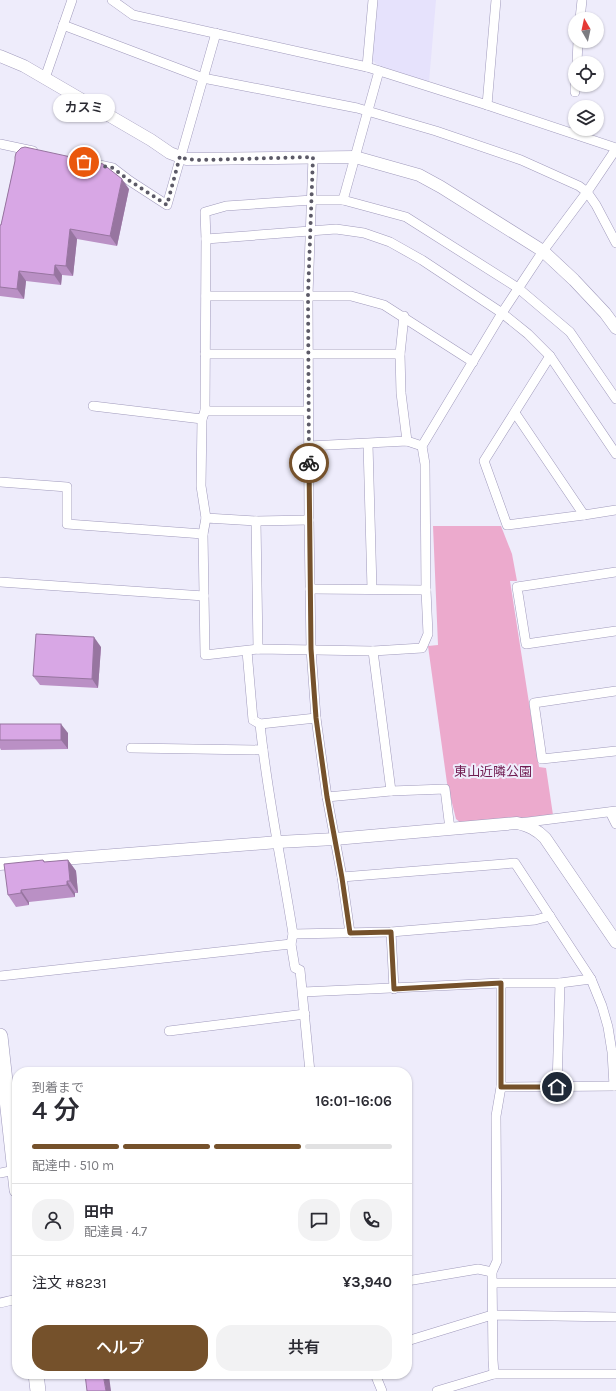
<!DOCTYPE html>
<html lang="ja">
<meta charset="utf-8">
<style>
body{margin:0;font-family:Karla,"Noto Sans JP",sans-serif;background:#f2f2f3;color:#2b2b33;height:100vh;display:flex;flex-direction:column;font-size:15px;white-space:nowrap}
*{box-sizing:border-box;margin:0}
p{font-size:13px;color:#7c7c81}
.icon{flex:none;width:22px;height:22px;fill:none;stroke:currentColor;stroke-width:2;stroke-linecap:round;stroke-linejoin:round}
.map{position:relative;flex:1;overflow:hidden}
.sheet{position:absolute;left:12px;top:1067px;width:400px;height:312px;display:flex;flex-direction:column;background:#fff;border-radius:16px;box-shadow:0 1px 3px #0004}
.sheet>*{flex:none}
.needle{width:26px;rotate:351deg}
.fabs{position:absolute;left:568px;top:12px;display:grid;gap:8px}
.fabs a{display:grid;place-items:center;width:36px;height:36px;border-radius:50%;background:#fff;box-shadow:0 1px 3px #0004;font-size:20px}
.pin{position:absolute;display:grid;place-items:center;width:34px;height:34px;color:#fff;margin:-17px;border:2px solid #fff;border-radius:50%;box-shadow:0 1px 4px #0007}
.courier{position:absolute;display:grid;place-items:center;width:40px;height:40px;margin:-20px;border:3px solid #75512b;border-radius:50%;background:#fff;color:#222;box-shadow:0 1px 5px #0007}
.bubble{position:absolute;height:28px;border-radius:14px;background:#fff;box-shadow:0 1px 3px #0004;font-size:13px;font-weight:600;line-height:28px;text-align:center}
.summary em{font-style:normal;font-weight:600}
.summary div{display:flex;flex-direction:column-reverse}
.summary{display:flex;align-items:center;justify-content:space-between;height:68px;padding:0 20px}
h1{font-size:26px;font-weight:600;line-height:30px}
.bar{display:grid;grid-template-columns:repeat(4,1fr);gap:6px 4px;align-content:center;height:48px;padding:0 20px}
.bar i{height:5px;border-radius:3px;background:#e1e1e2}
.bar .on{background:#75512b}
.bar p{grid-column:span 4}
.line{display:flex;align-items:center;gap:10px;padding:0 20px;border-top:1px solid #e1e1e2}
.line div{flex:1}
.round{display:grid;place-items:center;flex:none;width:42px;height:42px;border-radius:16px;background:#f2f2f3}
.primary-button{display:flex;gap:8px;margin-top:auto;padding:8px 20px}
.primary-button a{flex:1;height:46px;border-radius:16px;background:#75512b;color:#fff;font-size:16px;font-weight:600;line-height:46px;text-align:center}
.primary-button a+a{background:#f2f2f3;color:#2b2b33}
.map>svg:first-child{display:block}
.built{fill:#e6e2fc}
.green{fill:#ecaacd}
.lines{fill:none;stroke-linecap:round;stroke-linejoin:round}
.minor-casing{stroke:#a09abc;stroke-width:10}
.tertiary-casing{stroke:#a09abc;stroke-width:13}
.primary-casing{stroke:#a09abc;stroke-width:16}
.minor{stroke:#fff;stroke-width:9}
.tertiary{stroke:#fff;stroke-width:12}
.primary{stroke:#fff;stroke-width:15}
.wall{fill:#ba90c5}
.shaded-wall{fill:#9775a0}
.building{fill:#d8a7e5;stroke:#9775a0}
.done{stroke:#5c5a67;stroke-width:4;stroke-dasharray:0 7.2}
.route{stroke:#75512b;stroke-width:5}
.labels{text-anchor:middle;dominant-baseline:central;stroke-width:4;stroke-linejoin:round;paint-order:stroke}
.park-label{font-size:13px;fill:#701b51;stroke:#eeecfb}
</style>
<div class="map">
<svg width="616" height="1391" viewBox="0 0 616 1391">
<rect width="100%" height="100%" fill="#eeecfb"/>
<!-- built -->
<path class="built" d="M378,0H436L429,82L378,65L372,60V56Z"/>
<!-- green -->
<path class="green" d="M433,526H501L512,554L517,581H510L539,767L546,768L553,815L461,823L456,819L447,783L428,646L438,645Z"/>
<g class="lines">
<!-- minor casing -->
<g class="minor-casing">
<g id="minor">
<path d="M112,0L133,15L367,67L487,105L616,148"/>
<path d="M580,19L582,0"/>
<path d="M63,25L203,78L357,108L436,131L521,160L579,186L587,192L596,205L616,243"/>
<path d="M577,63L578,41"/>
<path d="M367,67L373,0"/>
<path d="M45,78L72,0"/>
<path d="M575,92V85"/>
<path d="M487,105L496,0"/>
<path d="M0,144L33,151"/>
<path d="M313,157L308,295L309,520L311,649L316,718L327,797L342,877L350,933"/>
<path d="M95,164L113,168L130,181L167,205L216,33"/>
<path d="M343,200L379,71"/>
<path d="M206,239L336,229L364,233L390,242L422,260L502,313L528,334L550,356L616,454"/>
<path d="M206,296H351L384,305L473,362"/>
<path d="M404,316L400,354L401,393L407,441"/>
<path d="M205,354H400"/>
<path d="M550,356L484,461L507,525L584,515"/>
<path d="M93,406L202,419"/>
<path d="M205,411H308"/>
<path d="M515,413L584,515L616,510"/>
<path d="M368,444L372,589"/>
<path d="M309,446L407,441L422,446"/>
<path d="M0,482L67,487V524L203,534"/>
<path d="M206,518L201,486L202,419L205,411L206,239L205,212L226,206L312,200H343L406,217L518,288L570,332L616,399"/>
<path d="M309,520L256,521L206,518L203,534L205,655L258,649L373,651L422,648L428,634L426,590L425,464L422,446L502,313L543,251L587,192L616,149"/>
<path d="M256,521L258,649"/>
<path d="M616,572L517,587L526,644L616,631"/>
<path d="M0,582L204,596"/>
<path d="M310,589L426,590"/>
<path d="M247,651L253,720L260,724L316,718"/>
<path d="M373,651L391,791"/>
<path d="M616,691L534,703L542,759L616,751"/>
<path d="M260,724C267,794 282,864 293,934L291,944L295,968L300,970L310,1072"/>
<path d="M131,748L263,750"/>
<path d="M327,797L391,791L445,789L450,829"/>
<path d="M610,812L616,824"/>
<path d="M520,823L616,811"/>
<path d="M342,877L515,863L591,979L602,1006L608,1027L612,1052L614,1086"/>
<path d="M391,932L394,989"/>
<path d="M293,934L391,932L535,920L550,916"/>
<path d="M0,976L291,944"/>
<path d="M303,992L501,983H560L591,979"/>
<path d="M169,1031L305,1014"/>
<path d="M501,1087L616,1086"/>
<path d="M557,1087L560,983"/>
<path d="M0,1173L15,1170"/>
<path d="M407,1281L478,1269L492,1272"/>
<path d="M493,1283H616"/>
<path d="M0,1303L17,1299"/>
<path d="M407,1341L492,1315L616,1317"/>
<path d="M375,1374L382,1391"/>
<path d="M494,1374L493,1360L492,1272L497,1261L496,1116L501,1087V983"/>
<path d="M437,1391L494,1374H616"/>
</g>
</g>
<!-- tertiary casing -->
<g class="tertiary-casing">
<g id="tertiary">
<path d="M0,56L24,66L151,140L170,153L186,159L355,157L419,175L441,187L543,251L574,280L605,313L616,328"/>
<path d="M0,864L278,842L335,839L517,823C529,826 536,829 545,838L616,942"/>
</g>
</g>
<!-- primary casing -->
<g class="primary-casing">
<g id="primary">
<path d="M0,1036L17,1190"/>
<path d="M36,1374L38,1391"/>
</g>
</g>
<!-- minor -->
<use href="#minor" class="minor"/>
<!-- tertiary -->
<use href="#tertiary" class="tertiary"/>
<!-- primary -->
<use href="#primary" class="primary"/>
</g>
<!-- wall -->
<g class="wall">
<path d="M15,161L129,189L117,246L77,239L73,276L62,275L61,285L26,281L24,299L0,296V225H1Z"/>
<path d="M101,647L98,688L40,685L33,676Z"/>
<path d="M0,724L68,733V749L1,750L0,748Z"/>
<path d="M43,860L45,862L68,860L76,871L78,893H75V897L29,902V905L16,907L8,895Z"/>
</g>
<!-- shaded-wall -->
<g class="shaded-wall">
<path d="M122,179L129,189L117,246L110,236Z"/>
<path d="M70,229L77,239L73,276L66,266Z"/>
<path d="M55,265L62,275L61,285L54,275Z"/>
<path d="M19,271L26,281L24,299L17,289Z"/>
<path d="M94,637L101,647L98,688L92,679Z"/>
<path d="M61,724L68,733V749L61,740Z"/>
<path d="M68,860L76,871L78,893L70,881Z"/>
<path d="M67,881L75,893V897L67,885Z"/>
<path d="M21,890L29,902V905L21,893Z"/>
<path d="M103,1374H107L109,1376L111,1391H106Z"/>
</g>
<!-- building -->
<g class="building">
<path d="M25,147L103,164L122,179L110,236L70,229L66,266L55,265L54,275L19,271L17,289L0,287V225H1L15,161V157L16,153L21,148Z"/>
<path d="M36,634L94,637L92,679L33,676Z"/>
<rect x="0" y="724" width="61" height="16"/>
<path d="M43,860L44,862L68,860L70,881H67V885L21,890V893L8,895L4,864Z"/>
<path d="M85,1374H103L106,1391H87Z"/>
</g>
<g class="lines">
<!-- done -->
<path class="done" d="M84,162L113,168L130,181L167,205L180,156L186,159L200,160L313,157L308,295L309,463"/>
<!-- route -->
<path class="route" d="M309,463L311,649L316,718L327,797L342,878L350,933L391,932L394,989L501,983V1087H557"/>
</g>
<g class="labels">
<!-- park labels -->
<g class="park-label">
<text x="493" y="771">東山近隣公園</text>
</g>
</g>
</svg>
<div class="fabs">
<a><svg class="needle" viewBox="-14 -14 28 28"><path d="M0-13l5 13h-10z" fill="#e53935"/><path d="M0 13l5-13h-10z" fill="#7c7c81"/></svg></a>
<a><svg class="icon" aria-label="locate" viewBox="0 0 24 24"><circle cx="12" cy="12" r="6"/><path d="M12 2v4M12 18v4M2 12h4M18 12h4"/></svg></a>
<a><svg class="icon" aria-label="layers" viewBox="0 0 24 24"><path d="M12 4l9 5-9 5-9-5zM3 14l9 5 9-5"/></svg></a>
</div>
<div class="pin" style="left:84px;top:162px;background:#ea580c"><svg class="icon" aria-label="bag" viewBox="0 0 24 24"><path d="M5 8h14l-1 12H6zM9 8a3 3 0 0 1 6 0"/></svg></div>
<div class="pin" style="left:557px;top:1087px;background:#1f2937"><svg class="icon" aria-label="home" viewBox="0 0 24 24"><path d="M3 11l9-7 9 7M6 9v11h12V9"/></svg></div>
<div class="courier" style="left:309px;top:463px"><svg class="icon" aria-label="bike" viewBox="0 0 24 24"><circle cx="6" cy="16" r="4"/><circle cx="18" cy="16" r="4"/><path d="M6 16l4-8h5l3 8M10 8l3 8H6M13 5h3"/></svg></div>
<div class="bubble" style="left:53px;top:94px;width:62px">カスミ</div>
<section class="sheet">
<div class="summary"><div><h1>4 分</h1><p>到着まで</p></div><em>16:01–16:06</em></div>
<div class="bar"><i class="on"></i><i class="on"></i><i class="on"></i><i></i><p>配達中 · 510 m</p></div>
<div class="line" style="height:72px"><a class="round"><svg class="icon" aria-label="person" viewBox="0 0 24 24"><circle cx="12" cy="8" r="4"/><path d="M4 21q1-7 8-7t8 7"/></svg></a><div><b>田中</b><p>配達員 · 4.7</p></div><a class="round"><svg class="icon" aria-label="chat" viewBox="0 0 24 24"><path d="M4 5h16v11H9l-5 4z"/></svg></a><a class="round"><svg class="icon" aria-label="phone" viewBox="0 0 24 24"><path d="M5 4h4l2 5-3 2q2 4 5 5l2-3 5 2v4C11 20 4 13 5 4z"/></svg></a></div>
<div class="line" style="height:52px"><div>注文 #8231</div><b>¥3,940</b></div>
<div class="primary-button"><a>ヘルプ</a><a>共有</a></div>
</section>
</div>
